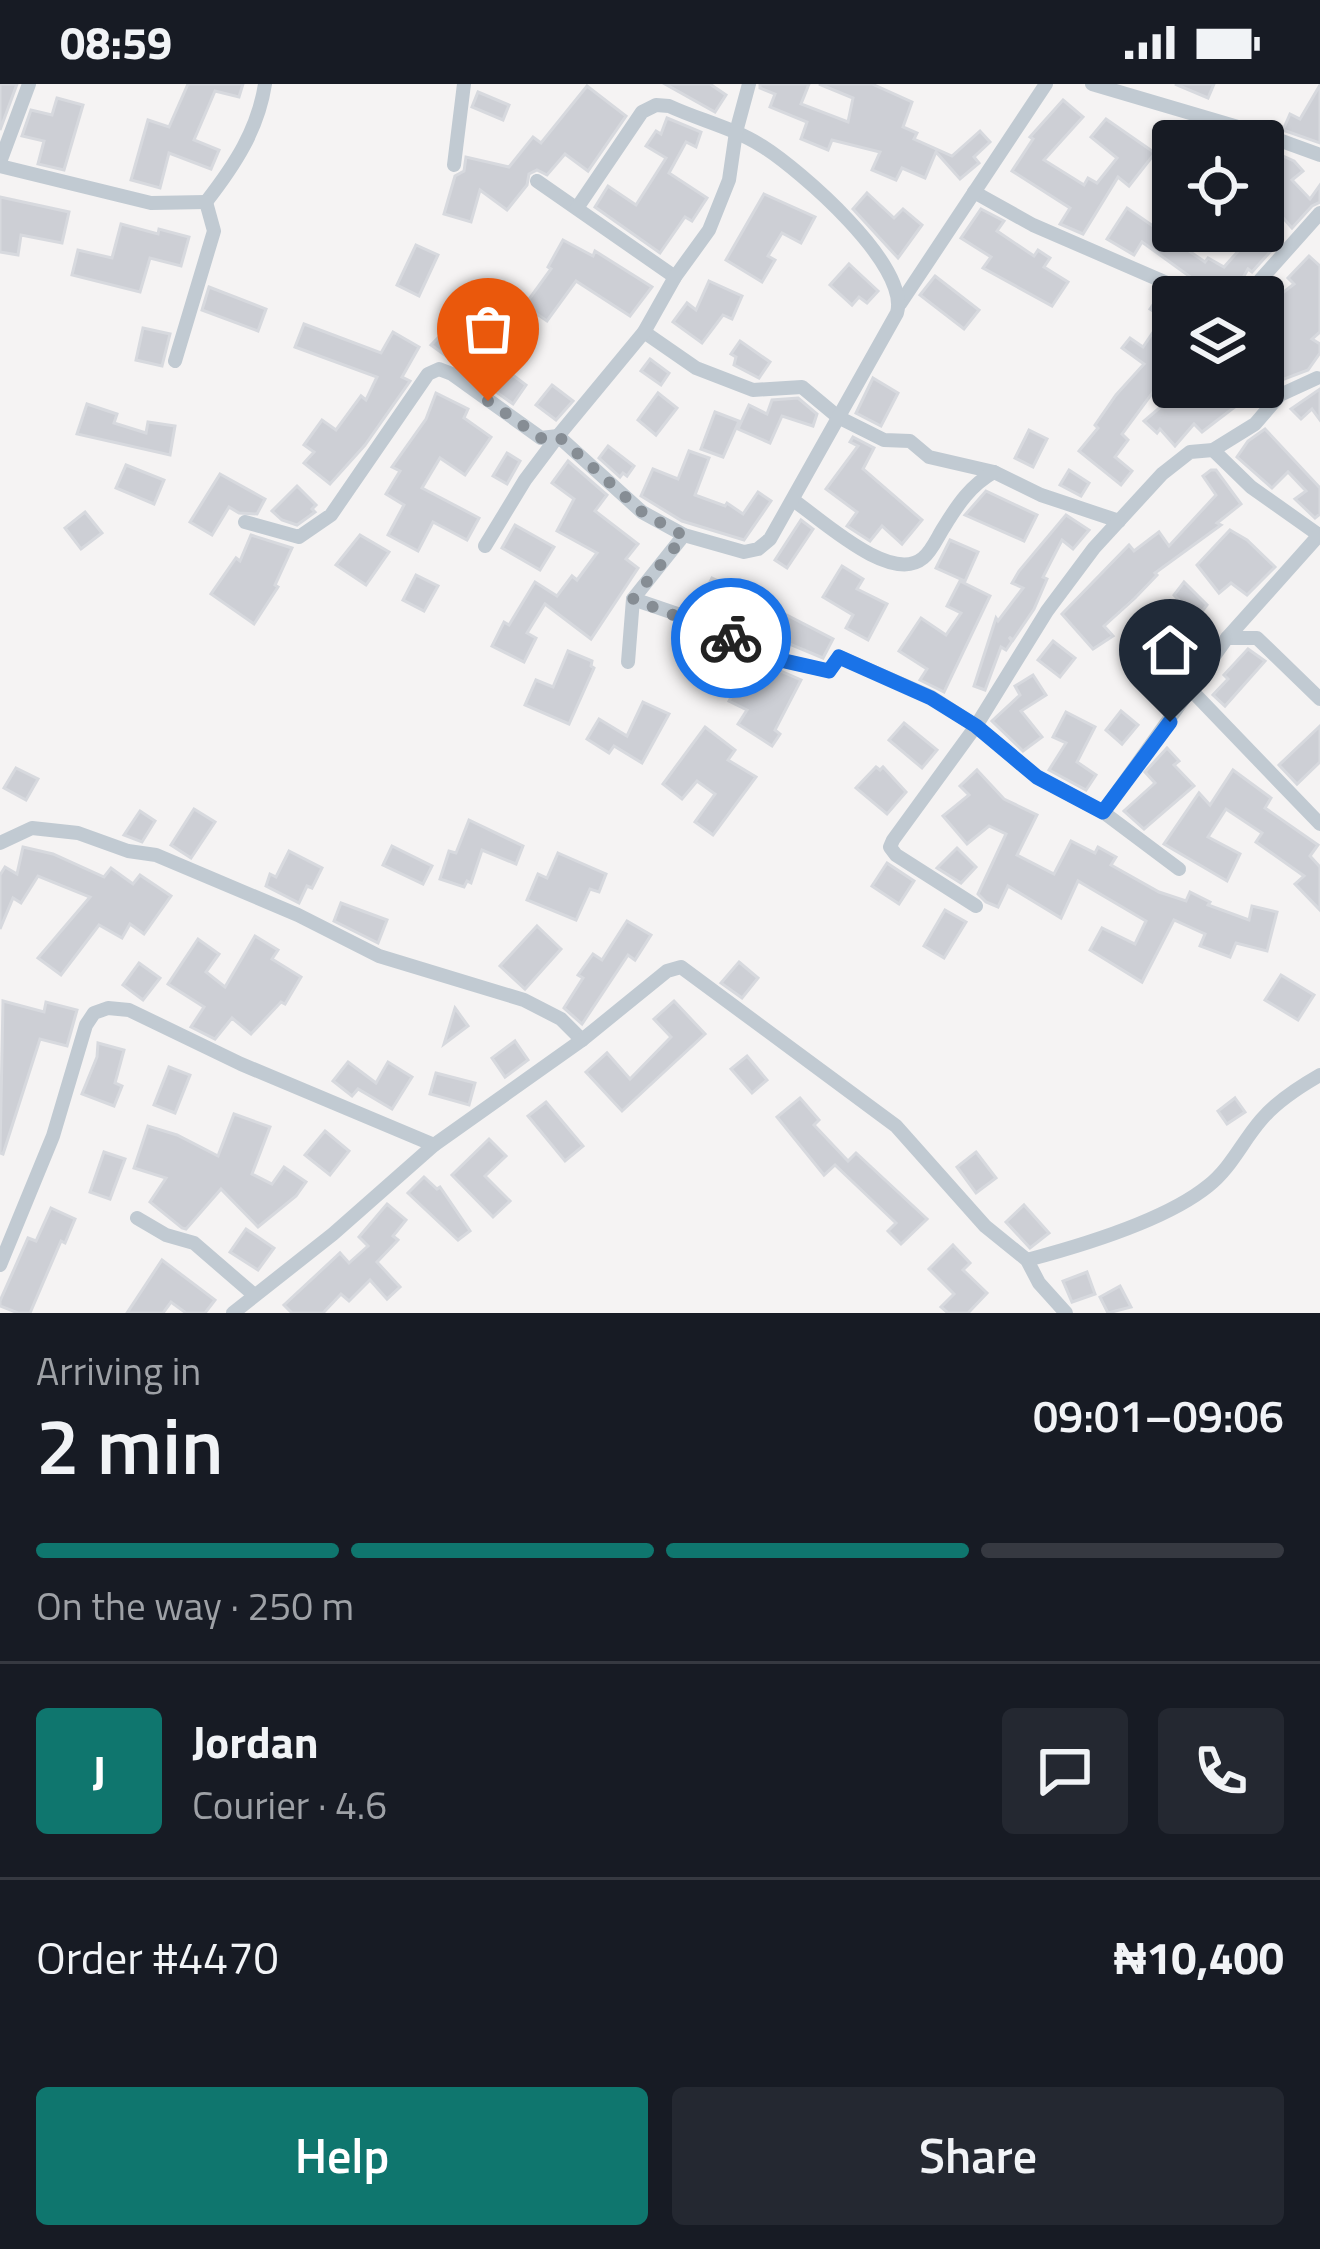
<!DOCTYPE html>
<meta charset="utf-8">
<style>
body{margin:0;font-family:"Titillium Web",sans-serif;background:#242831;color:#f1f3f6;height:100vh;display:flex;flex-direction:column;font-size:45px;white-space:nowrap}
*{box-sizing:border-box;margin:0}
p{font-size:39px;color:#9ea1a6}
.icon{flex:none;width:66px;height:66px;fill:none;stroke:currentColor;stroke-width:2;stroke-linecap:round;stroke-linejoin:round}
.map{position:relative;height:1229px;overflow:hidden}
.details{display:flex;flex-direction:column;background:#171b24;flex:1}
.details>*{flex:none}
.controls{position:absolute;left:1152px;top:36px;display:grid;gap:24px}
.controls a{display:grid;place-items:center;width:132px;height:132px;border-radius:12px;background:#171b24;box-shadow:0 3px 9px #0004;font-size:60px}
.pin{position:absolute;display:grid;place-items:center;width:102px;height:102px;color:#fff;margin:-123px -51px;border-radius:50% 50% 50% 0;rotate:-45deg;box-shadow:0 0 12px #0007}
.pin .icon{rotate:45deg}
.courier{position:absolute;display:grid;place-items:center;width:120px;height:120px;margin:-60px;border:9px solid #1a73e8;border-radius:50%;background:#fff;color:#222;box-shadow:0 3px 15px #0007}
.summary em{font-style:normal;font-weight:600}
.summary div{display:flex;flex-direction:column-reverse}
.summary{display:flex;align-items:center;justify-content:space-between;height:204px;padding:0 36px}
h1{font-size:78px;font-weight:600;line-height:90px}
.bar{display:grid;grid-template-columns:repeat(4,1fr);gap:18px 12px;align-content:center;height:144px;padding:0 36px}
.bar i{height:15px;border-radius:9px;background:#363941}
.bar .selected{background:#0f766e}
.bar p{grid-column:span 4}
.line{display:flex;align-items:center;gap:30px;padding:0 36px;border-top:3px solid #363941}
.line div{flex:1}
.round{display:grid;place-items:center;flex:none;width:126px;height:126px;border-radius:12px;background:#242831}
.action{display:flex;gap:24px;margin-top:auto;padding:24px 36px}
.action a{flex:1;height:138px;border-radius:12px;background:#0f766e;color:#fff;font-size:48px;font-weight:600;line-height:138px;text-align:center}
.action a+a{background:#242831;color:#f1f3f6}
.status{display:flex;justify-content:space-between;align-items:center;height:84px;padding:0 60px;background:#171b24;direction:ltr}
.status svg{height:33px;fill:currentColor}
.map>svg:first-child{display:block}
.building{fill:#cdcfd5;stroke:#d7d9de;stroke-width:3}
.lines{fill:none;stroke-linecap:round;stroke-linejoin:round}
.street{stroke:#c1cad2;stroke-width:14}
.done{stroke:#868d94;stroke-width:12;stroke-dasharray:0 21.6}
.route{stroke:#1a73e8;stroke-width:15}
</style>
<div class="status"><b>08:59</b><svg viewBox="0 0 49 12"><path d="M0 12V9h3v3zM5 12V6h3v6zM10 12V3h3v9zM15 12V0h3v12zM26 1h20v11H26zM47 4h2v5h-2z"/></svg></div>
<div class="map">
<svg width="1320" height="1229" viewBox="0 0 1320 1229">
<rect width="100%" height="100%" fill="#f5f3f3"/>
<!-- building -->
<g class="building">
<path d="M0,0H17L0,46Z"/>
<path d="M188,0H243L239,13L215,7L194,56L219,66L211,85L169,69L160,104L131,96L148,36L169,43Z"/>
<path d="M665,0H710L726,11L715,28Z"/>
<path d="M760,0H809L801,20L848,38L853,14L819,0H872L912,18L903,43L917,49L914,55L952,72L980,47L990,58L974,73L979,79L960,95L936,68L925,94L902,84L896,96L872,86L880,68L832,56L828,66L801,55L807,38L770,23L775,10L760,4Z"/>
<path d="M1175,0H1214L1208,14Z"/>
<path d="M1320,1V59L1283,46L1290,30L1300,35Z"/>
<path d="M587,2L626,32L588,87L565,70L547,91L537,86L529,90L527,101L507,126L480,106L471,138L444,130L455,92L464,87L466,73L509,83L533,53L541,59Z"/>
<path d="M478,8L509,21L503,36L472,23Z"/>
<path d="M57,14L83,21L64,86L38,80L44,57L22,52L31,26L52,31Z"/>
<path d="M1063,16L1083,33L1044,76L1084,101L1088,94L1097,99L1117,74L1091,53L1106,35L1155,69L1129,102L1118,93L1083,150L1060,140L1070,124L1012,87L1033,55L1030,53Z"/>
<path d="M667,34L701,48L696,63L686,58L669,89L707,114L692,137L685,133L660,169L595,123L608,102L636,121L666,74L646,62L656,47L661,50Z"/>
<path d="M1274,68L1294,77L1303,87L1292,96L1310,115L1320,101V118L1312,122L1292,144L1263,111V70L1272,74Z"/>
<path d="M867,109L894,134L903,125L922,141L898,174L853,125Z"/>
<path d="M764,110L815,133L801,159L782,149L768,172L775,176L762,198L726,176Z"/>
<path d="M0,113L69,128L62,159L21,151L18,171L0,168Z"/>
<path d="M1127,124L1205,178L1208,174L1224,183L1249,155L1237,147H1264L1278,159L1252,188L1248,185L1232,213H1218L1142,158L1134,171L1107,155Z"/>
<path d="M981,125L1004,137L997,147L1034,172L1038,166L1050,174L1044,183L1068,198L1052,222L983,184L991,173L961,154Z"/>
<path d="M121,140L158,150L159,145L189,153L181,182L150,174L140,208L72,191L78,166L112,174Z"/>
<path d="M563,156L593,172L595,167L652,203L630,232L576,197L547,237L537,230L502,283L526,301L513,320L431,261L463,228L482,245L503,213L522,225L551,185L548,183Z"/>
<path d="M416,161L438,171L419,212L397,201Z"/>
<path d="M1309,172L1320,182V248L1312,255L1320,260V269L1308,286L1284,295L1257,320L1249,312L1202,348L1194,340L1175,362L1160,345L1157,349L1144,337L1184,303H1263V224L1294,200L1288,194Z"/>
<path d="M849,180L878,207L867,219L859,213L852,221L830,201Z"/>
<path d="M935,192L979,226L964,245L920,211Z"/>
<path d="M709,197L742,212L732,235L723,231L702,259L673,238L687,219L696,226Z"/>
<path d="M209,203L266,225L258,247L202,226Z"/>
<path d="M1161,209L1173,214V240L1150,225Z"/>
<path d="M304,240L381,269L393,248L419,263L402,293L410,297L365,361L330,400L304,379L314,368L304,361L322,336L336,346L361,312L366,316L377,293L295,263Z"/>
<path d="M1158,241L1173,252V281L1122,350L1128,356L1115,373L1132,387L1121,401L1079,367L1098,344L1095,341L1116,311L1144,280L1122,264L1130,254L1143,263Z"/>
<path d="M143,244L170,250L162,282L136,276Z"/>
<path d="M740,257L770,278L759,294L734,281L736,273L731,270Z"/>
<path d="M650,275L669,289L661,301L641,287Z"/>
<path d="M873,294L898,309L881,342L856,329Z"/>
<path d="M552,301L573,317L556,336L536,321Z"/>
<path d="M1320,305V336L1312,325L1301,335L1291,325Z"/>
<path d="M436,309L468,325L464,334L491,353L465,391L440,374L422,404L479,434L467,456L433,438L418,467L388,451L404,421L386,410L400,387L392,383L426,335Z"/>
<path d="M658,309L677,324L656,351L638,336Z"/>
<path d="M798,314L817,330L813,342L782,332L770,359L738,345L749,321L767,330L772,316Z"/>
<path d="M87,320L117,330L114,339L146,349L148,338L175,342L170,371L77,350Z"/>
<path d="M715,328L739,337L723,373L701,365Z"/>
<path d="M1265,345L1320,404V430L1315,434L1295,415L1306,407L1288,388L1272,404L1237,373L1248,357Z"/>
<path d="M1029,346L1047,355L1033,383L1015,374Z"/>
<path d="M853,353L874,364L863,385L922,436L902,460L882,442L870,457L847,442L857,428L826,405L858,362L850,358Z"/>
<path d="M608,362L634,382L627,392L623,389L620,393L599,374Z"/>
<path d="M689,367L709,374L695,411L725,422L727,419L743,430L758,408L771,417L744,456L682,437L641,412L653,385L678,395Z"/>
<path d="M507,369L520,377L507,400L493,392Z"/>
<path d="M568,377L607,411L595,427L638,460L626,475L638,484L591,555L545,520L527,549L536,554L524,578L492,562L504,538L509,541L535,498L557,512L572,492L577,496L597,469L557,447L574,415L552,399Z"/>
<path d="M126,381L164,396L154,420L116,404Z"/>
<path d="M1069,386L1089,399L1081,412L1060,401Z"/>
<path d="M1211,386H1216L1241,420L1217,439L1221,441L1155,489L1157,491L1135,514L1104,542L1113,552L1093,565L1062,530L1129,461L1134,467L1159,448L1169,462L1216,411L1203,392Z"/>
<path d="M220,390L265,415L257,430L239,429L229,423L212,451L190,438Z"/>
<path d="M297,402L316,421L312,425L315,428L297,441L282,436L272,427Z"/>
<path d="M986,407L1037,431L1024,457L965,431Z"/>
<path d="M85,428L102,449L81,465L65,444Z"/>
<path d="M1066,431L1089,446L1073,465L1062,456L1043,493L1047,495L1034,525L1013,556L1009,553L1012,557L1006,566L1001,563L985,606L974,602L996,534L998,537L1023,504L1012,499L1019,487Z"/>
<path d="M801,436L813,445L787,484L775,476Z"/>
<path d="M515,441L554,463L540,486L502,464Z"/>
<path d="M1230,446L1247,456L1275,483L1247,511L1231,499L1219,509L1197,481Z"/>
<path d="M251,451L292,464L275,501L278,503L254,540L211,510L236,474L240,477Z"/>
<path d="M360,451L389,468L366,501L336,481Z"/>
<path d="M950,456L978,468L965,497L936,484Z"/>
<path d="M842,482L863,495L857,505L887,520L868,556L846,544L853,531L823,513Z"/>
<path d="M416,491L438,502L424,527L403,516Z"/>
<path d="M712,494L739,507L727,532L700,518Z"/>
<path d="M960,497L990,512L944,608L920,596L927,585L899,567L921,534L946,551L961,529L947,522Z"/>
<path d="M1184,498L1207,521L1192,541L1176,526L1182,519L1174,511Z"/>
<path d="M777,526L833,555L823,574L780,556L777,563L762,556Z"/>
<path d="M1148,544L1185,569L1168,590L1136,564Z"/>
<path d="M685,545L801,596L775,646L780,650L772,662L738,640L747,626L729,617L736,604L702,587L707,578L677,565Z"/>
<path d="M1053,557L1075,574L1060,593L1038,576Z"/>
<path d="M1248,565L1265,577L1225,622L1213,611L1228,595L1224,591Z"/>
<path d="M568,567L592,577L591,582L594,584L569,640L525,621L536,596L553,603Z"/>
<path d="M1033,591L1046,611L1021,627L1042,653L1023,667L992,637L1020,611L1015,602Z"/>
<path d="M643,618L669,630L642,679L614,662L609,669L587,655L599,635L627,652Z"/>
<path d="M1121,627L1138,641L1122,660L1106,646Z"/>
<path d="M1066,628L1095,643L1077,678L1096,691L1086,706L1049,686L1066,659L1053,653Z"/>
<path d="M904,639L937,666L922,684L889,656Z"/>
<path d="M1320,642V678L1297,700L1279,681Z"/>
<path d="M705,643L735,666L728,676L756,693L713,751L695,738L715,710L697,697L682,715L663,700Z"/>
<path d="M1167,664L1179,677L1174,681L1194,702L1144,745L1124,727L1155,699L1145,688Z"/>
<path d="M876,683L880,686L883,683L906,708L887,730L856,704Z"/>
<path d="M16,684L38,695L26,716L4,704Z"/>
<path d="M977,686L1004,715L1037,731L1017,771L1054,790L1071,757L1095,769L1098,763L1116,773L1111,781L1159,808L1186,817L1190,808L1210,818L1208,821L1249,836L1252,822L1277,828L1267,867L1236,859L1230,873L1200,862L1205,850L1174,836L1142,898L1090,866L1102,844L1135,860L1146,837L1078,797L1061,834L1008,802L998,823L986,818L978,810L1006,750L989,742L967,760L943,732L969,711L960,702Z"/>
<path d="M1233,686L1271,714L1265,724L1318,761L1310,772L1320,783V826L1295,800L1304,792L1256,758L1262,749L1226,725L1208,753L1240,770L1227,797L1164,760L1199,709L1210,721Z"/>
<path d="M194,725L215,738L191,774L171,761Z"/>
<path d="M140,727L155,737L142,758L124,751Z"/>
<path d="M469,736L523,762L516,780L482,766L471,799L467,797L464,803L440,795L449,767L456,769Z"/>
<path d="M392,762L432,782L423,800L383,781Z"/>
<path d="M23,763L53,770L104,793L111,784L133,800L140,791L171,812L144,850L130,840L122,854L99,841L61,891L38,874L90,813L38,792L21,819L13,814L0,845V791L5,783L17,790Z"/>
<path d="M957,764L976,783L961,799L937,784Z"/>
<path d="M289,767L322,784L312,804L307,802L299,819L266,802L270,790L276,793Z"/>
<path d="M558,769L606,790L599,808L590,805L576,836L527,816L538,790L547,794Z"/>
<path d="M887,779L914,797L899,820L872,802Z"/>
<path d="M341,819L387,836L378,859L334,837Z"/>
<path d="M945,826L966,838L944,874L924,862Z"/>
<path d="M627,837L651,851L635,876L628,871L582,940L564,924L583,894L578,891L593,870L602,876Z"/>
<path d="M537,842L561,865L525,905L500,882Z"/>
<path d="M255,852L278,866L272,875L301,893L285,920L281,918L251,950L232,934L215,955L191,943L204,923L168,900L198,855L219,870L206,888L225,903Z"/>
<path d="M739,878L758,894L742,914L721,899Z"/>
<path d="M139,879L160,894L143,916L123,901Z"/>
<path d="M1281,891L1314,911L1298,936L1265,916Z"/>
<path d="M3,917L44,928L46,918L77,926L67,962L40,955L3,1070L0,1069Z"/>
<path d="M674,917L705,950L622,1027L586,988L607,969L630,995L671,953L654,935Z"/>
<path d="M455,924L468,942L444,960Z"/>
<path d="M515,957L528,976L505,993L492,974Z"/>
<path d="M98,959L124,966L115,999L122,1002L114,1022L82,1010L97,973Z"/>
<path d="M747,972L767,996L752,1009L731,985Z"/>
<path d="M348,978L376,999L388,978L412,993L392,1025L358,1005L352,1012L333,997Z"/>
<path d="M169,983L190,991L175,1029L154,1021Z"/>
<path d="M436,989L475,999L469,1021L430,1010Z"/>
<path d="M800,1014L819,1036L814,1041L848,1077L856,1069L927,1135L901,1160L888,1147L896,1139L835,1081L824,1091L777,1033Z"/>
<path d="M1235,1014L1245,1028L1227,1040L1218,1027Z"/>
<path d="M546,1018L583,1062L565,1077L528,1032Z"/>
<path d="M234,1030L270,1043L252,1090L272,1100L284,1083L306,1098L296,1112L258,1143L221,1105L186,1145L182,1144L150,1118L166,1094L134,1084L148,1042L177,1051L218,1072Z"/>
<path d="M325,1047L349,1067L330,1091L305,1071Z"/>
<path d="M489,1055L506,1072L485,1092L510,1117L493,1133L452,1091Z"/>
<path d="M104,1068L125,1075L110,1115L90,1108Z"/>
<path d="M976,1068L996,1094L976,1109L957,1083Z"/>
<path d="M424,1093L437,1105L440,1103L470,1147L458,1156L408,1109Z"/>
<path d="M387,1120L406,1136L393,1152L398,1156L377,1178L400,1203L387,1215L370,1196L349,1217L341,1210L323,1229H292L284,1221L340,1169L349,1179L368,1162L359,1153Z"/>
<path d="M1024,1121L1049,1149L1030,1164L1006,1138Z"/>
<path d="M51,1124L75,1135L65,1159L61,1157L30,1229H18L0,1222V1217L28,1154L36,1157Z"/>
<path d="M246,1145L274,1164L258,1186L230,1168Z"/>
<path d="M953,1161L970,1179L963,1186L987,1209L968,1229H948L941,1223L954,1210L929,1185Z"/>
<path d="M162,1176L215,1216L205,1229H186L171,1218L163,1229H127Z"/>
<path d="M1087,1188L1095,1210L1072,1218L1063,1197Z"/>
<path d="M1120,1202L1131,1223L1108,1229L1100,1213Z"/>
</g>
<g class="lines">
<!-- street -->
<g class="street">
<path d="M1092,0L1265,51L1320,71"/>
<path d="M0,78L29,0"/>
<path d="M454,81L464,0"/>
<path d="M0,82L151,119L206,118"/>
<path d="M537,97L675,193"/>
<path d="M974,108L1033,141L1199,213"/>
<path d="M206,118C234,82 258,46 265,0"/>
<path d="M1245,213L1320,129"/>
<path d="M900,220L1046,0"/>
<path d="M644,248L696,284L753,306L802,303L838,333L884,356L910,357L929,373L994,388L1041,411L1119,437"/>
<path d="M175,277L214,147L206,118"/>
<path d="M1213,366L1251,403L1319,451"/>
<path d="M793,416C821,435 891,501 923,474C932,467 938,452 944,443C958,420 971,401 994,388"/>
<path d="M245,438L299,453L331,431L428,290L439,285L452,290L541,354L558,352L642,428L684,451L744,468L758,465L770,455L897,229C910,181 800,86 762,62C734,44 699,36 669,22L656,21L642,28L577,124"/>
<path d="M485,462L525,396L558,352L644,248L675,193L709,146L729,96L736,48L749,0"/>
<path d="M633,515L686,533L776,575L829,587L839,573L931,613L976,642L1037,693L1103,728L1227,554L1320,450"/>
<path d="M1227,554H1257L1320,615"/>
<path d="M628,578L633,515L684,451"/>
<path d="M1192,607L1320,740"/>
<path d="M1103,728L1179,785"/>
<path d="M0,759L32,744L78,749L128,767L156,771L298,831L379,872L524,916L561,935L582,956"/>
<path d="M976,822L896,771L890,763L893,756L976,642L1047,527L1094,464L1162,390L1190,368L1213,366L1255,340L1280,311L1317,294"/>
<path d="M137,1134L166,1151L194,1159L253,1210"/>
<path d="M1027,1176C1080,1162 1166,1136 1208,1102C1231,1084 1242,1058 1261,1036C1277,1017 1299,1003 1320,991"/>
<path d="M0,1181L53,1052L86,941L94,929L108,924L129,926L241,980L434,1061"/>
<path d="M233,1229L333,1150L434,1061L582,956L667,887L681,883L896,1042L985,1142L1027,1176L1039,1199L1066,1229"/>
</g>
</g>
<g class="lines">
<!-- done -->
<path class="done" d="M488,317L541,354L558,352L642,428L684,452L633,515L731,554"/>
<!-- route -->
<path class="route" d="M731,554L776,575L829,587L839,573L931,614L976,642L1037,693L1103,728L1170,638"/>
</g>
</svg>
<div class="controls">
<a><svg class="icon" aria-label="locate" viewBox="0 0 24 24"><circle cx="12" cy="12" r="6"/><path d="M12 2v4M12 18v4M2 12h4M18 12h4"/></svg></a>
<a><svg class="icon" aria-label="layers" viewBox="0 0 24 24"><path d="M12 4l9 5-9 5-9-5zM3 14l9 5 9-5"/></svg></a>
</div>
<div class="pin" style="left:488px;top:317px;background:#ea580c"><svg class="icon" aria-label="bag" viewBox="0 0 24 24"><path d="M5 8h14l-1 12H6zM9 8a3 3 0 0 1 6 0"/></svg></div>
<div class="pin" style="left:1170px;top:638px;background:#1f2937"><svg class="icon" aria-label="home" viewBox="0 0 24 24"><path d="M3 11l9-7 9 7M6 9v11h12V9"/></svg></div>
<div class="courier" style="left:731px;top:554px"><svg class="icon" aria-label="bike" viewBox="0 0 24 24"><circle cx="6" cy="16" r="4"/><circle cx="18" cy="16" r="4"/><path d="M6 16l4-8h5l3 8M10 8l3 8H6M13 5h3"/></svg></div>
</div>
<section class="details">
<div class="summary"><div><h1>2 min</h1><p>Arriving in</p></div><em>09:01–09:06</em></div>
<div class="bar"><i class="selected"></i><i class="selected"></i><i class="selected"></i><i></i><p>On the way · 250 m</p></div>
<div class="line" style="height:216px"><b class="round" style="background:#0f766e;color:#fff">J</b><div><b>Jordan</b><p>Courier · 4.6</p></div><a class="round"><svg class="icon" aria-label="chat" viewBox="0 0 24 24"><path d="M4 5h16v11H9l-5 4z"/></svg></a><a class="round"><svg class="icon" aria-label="phone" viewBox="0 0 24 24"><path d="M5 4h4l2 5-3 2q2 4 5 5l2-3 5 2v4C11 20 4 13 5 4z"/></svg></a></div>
<div class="line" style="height:156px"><div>Order #4470</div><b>₦10,400</b></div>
<div class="action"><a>Help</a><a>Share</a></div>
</section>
